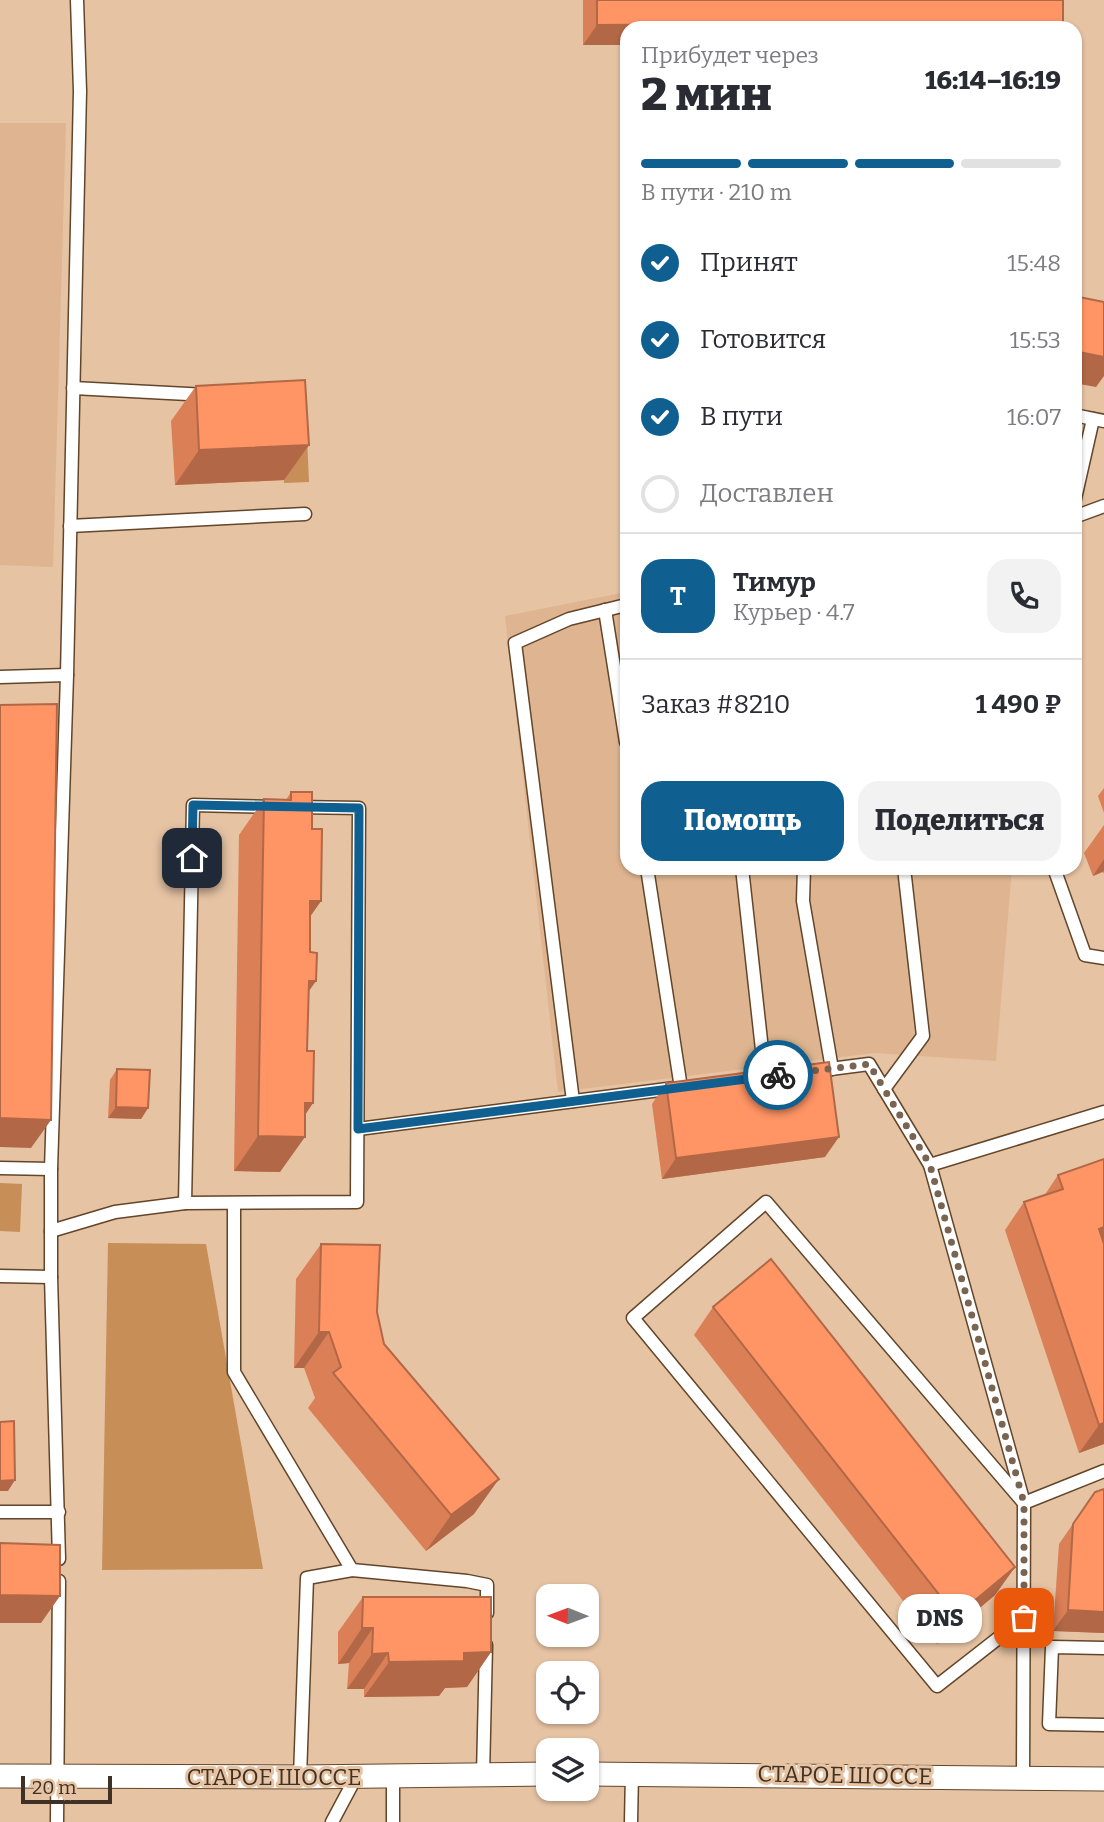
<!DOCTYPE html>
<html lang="ru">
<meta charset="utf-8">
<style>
body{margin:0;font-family:Bitter,serif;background:#f2f2f3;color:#2b2b33;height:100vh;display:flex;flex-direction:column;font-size:26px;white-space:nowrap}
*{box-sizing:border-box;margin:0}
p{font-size:23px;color:#7c7c81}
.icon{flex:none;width:38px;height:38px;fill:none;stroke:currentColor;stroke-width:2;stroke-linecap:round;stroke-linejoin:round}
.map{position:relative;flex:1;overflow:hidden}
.panel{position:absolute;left:620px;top:21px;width:462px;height:854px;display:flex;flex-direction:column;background:#fff;border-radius:21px;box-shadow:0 2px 5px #0004}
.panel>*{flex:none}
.needle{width:46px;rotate:271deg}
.controls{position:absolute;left:536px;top:1584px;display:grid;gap:14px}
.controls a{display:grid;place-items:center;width:63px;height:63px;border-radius:14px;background:#fff;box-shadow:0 2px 5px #0004;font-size:35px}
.scale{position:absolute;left:21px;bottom:18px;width:91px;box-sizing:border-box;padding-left:7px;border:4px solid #3f3125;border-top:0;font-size:19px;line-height:24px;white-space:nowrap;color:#3f3125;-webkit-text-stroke:5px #e6c3a3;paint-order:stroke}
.pin{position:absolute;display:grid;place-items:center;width:60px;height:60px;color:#fff;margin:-30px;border-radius:14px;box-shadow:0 4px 10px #0006}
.courier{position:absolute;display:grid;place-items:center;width:70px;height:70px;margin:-35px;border:5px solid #105f91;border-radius:50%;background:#fff;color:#222;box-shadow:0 2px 9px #0007}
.bubble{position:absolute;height:49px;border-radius:21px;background:#fff;box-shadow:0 2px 5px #0004;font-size:23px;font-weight:800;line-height:49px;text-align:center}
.headline em{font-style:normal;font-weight:800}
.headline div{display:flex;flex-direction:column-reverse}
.headline{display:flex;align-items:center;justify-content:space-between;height:119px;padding:0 21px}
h1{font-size:46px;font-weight:800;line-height:52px}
.bar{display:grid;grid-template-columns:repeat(4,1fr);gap:10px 7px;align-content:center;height:84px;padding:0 21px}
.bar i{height:9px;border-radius:5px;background:#e1e1e2}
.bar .on{background:#105f91}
.bar p{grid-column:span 4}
.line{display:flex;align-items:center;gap:18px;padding:0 21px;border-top:2px solid #e1e1e2}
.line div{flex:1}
.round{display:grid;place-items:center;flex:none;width:74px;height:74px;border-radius:21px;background:#f2f2f3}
ol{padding:0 21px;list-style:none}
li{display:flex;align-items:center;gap:21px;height:77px}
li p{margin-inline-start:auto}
li .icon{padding:7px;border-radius:50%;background:#105f91;color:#fff;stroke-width:4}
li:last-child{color:#7c7c81}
li i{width:38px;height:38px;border:4px solid #e1e1e2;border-radius:50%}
.button{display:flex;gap:14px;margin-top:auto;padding:14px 21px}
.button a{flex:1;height:80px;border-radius:21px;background:#105f91;color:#fff;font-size:28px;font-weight:800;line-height:80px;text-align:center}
.button a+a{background:#f2f2f3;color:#2b2b33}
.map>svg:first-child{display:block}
.built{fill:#deb590}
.green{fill:#c78e58}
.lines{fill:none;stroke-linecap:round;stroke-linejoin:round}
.service-casing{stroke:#634529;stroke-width:15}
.minor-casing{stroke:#634529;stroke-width:25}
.service{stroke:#fff;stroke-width:12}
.minor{stroke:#fff;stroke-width:23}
.wall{fill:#db7f57}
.shaded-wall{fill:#b26847}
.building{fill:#ff9465;stroke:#b26847;stroke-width:2}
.done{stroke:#796451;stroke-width:7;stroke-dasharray:0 12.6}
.route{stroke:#105f91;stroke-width:9}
.labels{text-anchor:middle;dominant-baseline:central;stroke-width:6;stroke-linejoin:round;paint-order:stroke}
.street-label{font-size:23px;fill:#3f3125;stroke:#e6c3a3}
</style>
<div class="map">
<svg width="1104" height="1822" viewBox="0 0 1104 1822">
<rect width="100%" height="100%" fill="#e6c3a3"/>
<!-- built -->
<g class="built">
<path d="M0,123H66L53,567L0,565Z"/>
<path d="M626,592V868H1012L996,1061L874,1053L558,1092L505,616Z"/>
</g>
<!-- green -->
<g class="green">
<path d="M306,414L309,482L284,483L281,416Z"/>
<path d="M0,1183L22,1184L20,1232L0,1231Z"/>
<path d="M108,1243L206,1244L263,1569L102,1570Z"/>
</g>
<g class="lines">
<!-- service casing -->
<g class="service-casing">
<g id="service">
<path d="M73,388L207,395"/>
<path d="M1074,415L1104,421"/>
<path d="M1074,503L1093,419"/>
<path d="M1074,517L1104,506"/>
<path d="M70,526L305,514"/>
<path d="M605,610L626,742"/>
<path d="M0,677L67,675"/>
<path d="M647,868L681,1088"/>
<path d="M742,868L765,1077"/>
<path d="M804,868L803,901L832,1069"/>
<path d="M1054,868L1085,955L1104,958"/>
<path d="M815,1071L869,1064L930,1165L1024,1503L1023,1777"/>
<path d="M884,1089L923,1036L904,868"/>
<path d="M573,1101L515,643L569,619L626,605"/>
<path d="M358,1129L675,1088"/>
<path d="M930,1165L1104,1112"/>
<path d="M0,1168L51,1169"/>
<path d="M185,1203L193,805L274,807"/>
<path d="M234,1204V1372L352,1570L307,1578L300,1777"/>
<path d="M51,1231L115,1212L185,1203L357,1202L359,808L296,807"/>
<path d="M0,1276L51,1277"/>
<path d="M0,1512H59"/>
<path d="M59,1559L51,1277V1169L67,675L80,91L77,0"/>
<path d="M352,1570L467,1581L487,1585V1613"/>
<path d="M1024,1618L937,1686L633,1318L766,1202L1024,1503L1104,1471"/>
<path d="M1104,1648L1052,1647L1049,1724L1104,1725"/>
<path d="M483,1775L486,1645"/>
<path d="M393,1776V1822"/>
<path d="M57,1822L59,1581"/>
<path d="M332,1822L356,1777"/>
<path d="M631,1822L632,1773"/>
</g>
</g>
<!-- minor casing -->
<g class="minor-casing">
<g id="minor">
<path d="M586,1774L1104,1779"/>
<path d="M0,1776L300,1777L548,1774"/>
</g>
</g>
<!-- service -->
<use href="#service" class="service"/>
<!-- minor -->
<use href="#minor" class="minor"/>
</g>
<!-- wall -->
<g class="wall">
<path d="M583,0H1063V28H626V45H583Z"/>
<path d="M196,386L309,445L284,480L175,485L171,421Z"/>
<path d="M626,401V538H623Z"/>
<path d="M1104,788V813L1098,796Z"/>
<path d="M291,792L312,829L321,901L310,916V952L316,981L308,992L307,1051L313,1103L305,1115L280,1172L234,1171L239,835L264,799L286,800Z"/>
<path d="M1104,825V874L1103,872L1093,876L1084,853Z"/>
<path d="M117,1069L148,1108L141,1119L108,1118L110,1080Z"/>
<path d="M666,1083L825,1157L662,1179L652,1104Z"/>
<path d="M1104,1159V1444L1079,1453L1005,1230L1024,1202L1044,1196L1058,1175Z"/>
<path d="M321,1244L377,1312L384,1344L474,1514L426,1551L308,1408L315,1398L304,1368H294L296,1279Z"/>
<path d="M713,1307L1015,1567L995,1595L937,1644L694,1335Z"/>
<path d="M1104,1489V1633L1053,1631L1059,1544L1095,1492Z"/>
<path d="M363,1597L491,1652L467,1687L445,1688L439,1696L364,1697V1689H347L349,1663L338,1664V1632Z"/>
</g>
<!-- shaded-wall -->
<g class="shaded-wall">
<path d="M976,22L971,28H626V45H583L597,25Z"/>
<path d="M1074,351L1104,357V376L1096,387L1074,383Z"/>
<path d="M309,445L284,480L175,485L199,450Z"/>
<path d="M1104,859V871L1093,876Z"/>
<path d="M310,901H321L296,937Z"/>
<path d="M309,981H316L291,1016Z"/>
<path d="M305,1103H313L290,1137H305L280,1172L234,1171L258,1136Z"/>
<path d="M116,1107L148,1108L141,1119L108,1118Z"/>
<path d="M0,1118L51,1120L31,1148L0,1147Z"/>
<path d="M839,1137L825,1157L662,1179L676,1158Z"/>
<path d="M1104,1227V1249L1099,1229Z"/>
<path d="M319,1332H329L304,1368H294Z"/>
<path d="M1104,1423V1444L1079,1453L1099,1425Z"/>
<path d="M499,1479L474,1514L426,1551L451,1515Z"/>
<path d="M15,1480L8,1491H0V1481Z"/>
<path d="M1015,1567L995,1595L937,1644L956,1616Z"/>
<path d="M0,1595L60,1596L41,1623H0Z"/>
<path d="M1068,1610L1104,1612V1633L1053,1631Z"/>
<path d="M362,1628H373L349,1663L338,1664Z"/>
<path d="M491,1652L467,1687L445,1688L439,1696L364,1697L389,1662L464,1653Z"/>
<path d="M388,1653L364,1689H347L372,1654Z"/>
</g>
<!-- building -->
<g class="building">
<path d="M597,0H1063V28H976V22L597,25Z"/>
<path d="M1074,296L1104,302V357L1074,351Z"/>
<path d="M305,380L309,445L199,450L196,386Z"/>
<path d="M57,704L51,1120L0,1118V705Z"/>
<path d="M291,792H312V829H322L321,901H310V952L317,953L316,981H309L307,1051H314L313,1103H305V1137L258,1136L264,799L291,800Z"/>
<path d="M829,1062L839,1137L676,1158L666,1083Z"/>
<path d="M117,1069L150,1070L148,1108L116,1107Z"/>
<path d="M1104,1159V1227L1099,1229L1104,1244V1423L1099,1425L1024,1202L1063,1189L1058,1175Z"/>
<path d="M321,1244L380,1245L377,1312L384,1344L499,1479L451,1515L333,1373L341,1367L329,1332H319Z"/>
<path d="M771,1259L1015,1567L956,1616L713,1307Z"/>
<path d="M14,1421L15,1480L0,1481V1422Z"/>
<path d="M1104,1489V1612L1068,1610L1073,1524L1095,1492Z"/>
<path d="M0,1543L60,1545V1596L0,1595Z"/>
<path d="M363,1597H491V1652L464,1653V1661L389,1662L388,1653L372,1654L373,1628H362Z"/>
</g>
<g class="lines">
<!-- done -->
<path class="done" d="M778,1075L869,1064L930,1165L1024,1503V1618"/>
<!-- route -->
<path class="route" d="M192,858L193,805L359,808L358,1129L778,1075"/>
</g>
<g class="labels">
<!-- street labels -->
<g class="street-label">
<text transform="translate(845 1775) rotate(1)">СТАРОЕ ШОССЕ</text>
<text x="274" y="1777">СТАРОЕ ШОССЕ</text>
</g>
</g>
</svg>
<div class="controls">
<a><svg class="needle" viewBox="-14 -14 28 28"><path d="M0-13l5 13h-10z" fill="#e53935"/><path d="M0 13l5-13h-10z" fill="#7c7c81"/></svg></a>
<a><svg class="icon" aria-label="locate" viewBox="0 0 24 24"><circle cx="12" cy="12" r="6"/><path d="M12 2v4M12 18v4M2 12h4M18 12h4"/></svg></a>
<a><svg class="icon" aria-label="layers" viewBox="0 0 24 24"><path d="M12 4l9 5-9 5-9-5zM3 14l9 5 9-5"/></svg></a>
</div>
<div class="scale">20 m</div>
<div class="pin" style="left:1024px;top:1618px;background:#ea580c"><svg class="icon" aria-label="bag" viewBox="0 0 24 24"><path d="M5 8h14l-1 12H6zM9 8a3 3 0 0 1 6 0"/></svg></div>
<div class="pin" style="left:192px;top:858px;background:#1f2937"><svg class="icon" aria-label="home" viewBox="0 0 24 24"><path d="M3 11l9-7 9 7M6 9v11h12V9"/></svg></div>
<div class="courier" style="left:778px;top:1075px"><svg class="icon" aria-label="bike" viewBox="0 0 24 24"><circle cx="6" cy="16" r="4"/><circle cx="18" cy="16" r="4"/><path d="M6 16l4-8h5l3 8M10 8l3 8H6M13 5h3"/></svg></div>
<div class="bubble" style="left:898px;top:1594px;width:84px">DNS</div>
<section class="panel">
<div class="headline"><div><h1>2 мин</h1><p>Прибудет через</p></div><em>16:14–16:19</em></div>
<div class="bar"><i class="on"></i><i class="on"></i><i class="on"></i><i></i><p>В пути · 210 m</p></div>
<ol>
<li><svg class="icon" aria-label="check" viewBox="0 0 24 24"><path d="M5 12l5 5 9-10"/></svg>Принят<p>15:48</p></li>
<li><svg class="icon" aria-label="check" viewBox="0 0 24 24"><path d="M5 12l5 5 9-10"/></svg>Готовится<p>15:53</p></li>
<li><svg class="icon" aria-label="check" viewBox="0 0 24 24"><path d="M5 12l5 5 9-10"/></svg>В пути<p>16:07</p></li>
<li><i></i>Доставлен</li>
</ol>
<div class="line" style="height:126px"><b class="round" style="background:#105f91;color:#fff">Т</b><div><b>Тимур</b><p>Курьер · 4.7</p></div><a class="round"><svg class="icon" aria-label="phone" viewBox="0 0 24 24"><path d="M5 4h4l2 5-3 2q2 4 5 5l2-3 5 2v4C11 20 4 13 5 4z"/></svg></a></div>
<div class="line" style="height:91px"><div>Заказ #8210</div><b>1 490 ₽</b></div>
<div class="button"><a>Помощь</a><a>Поделиться</a></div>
</section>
</div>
